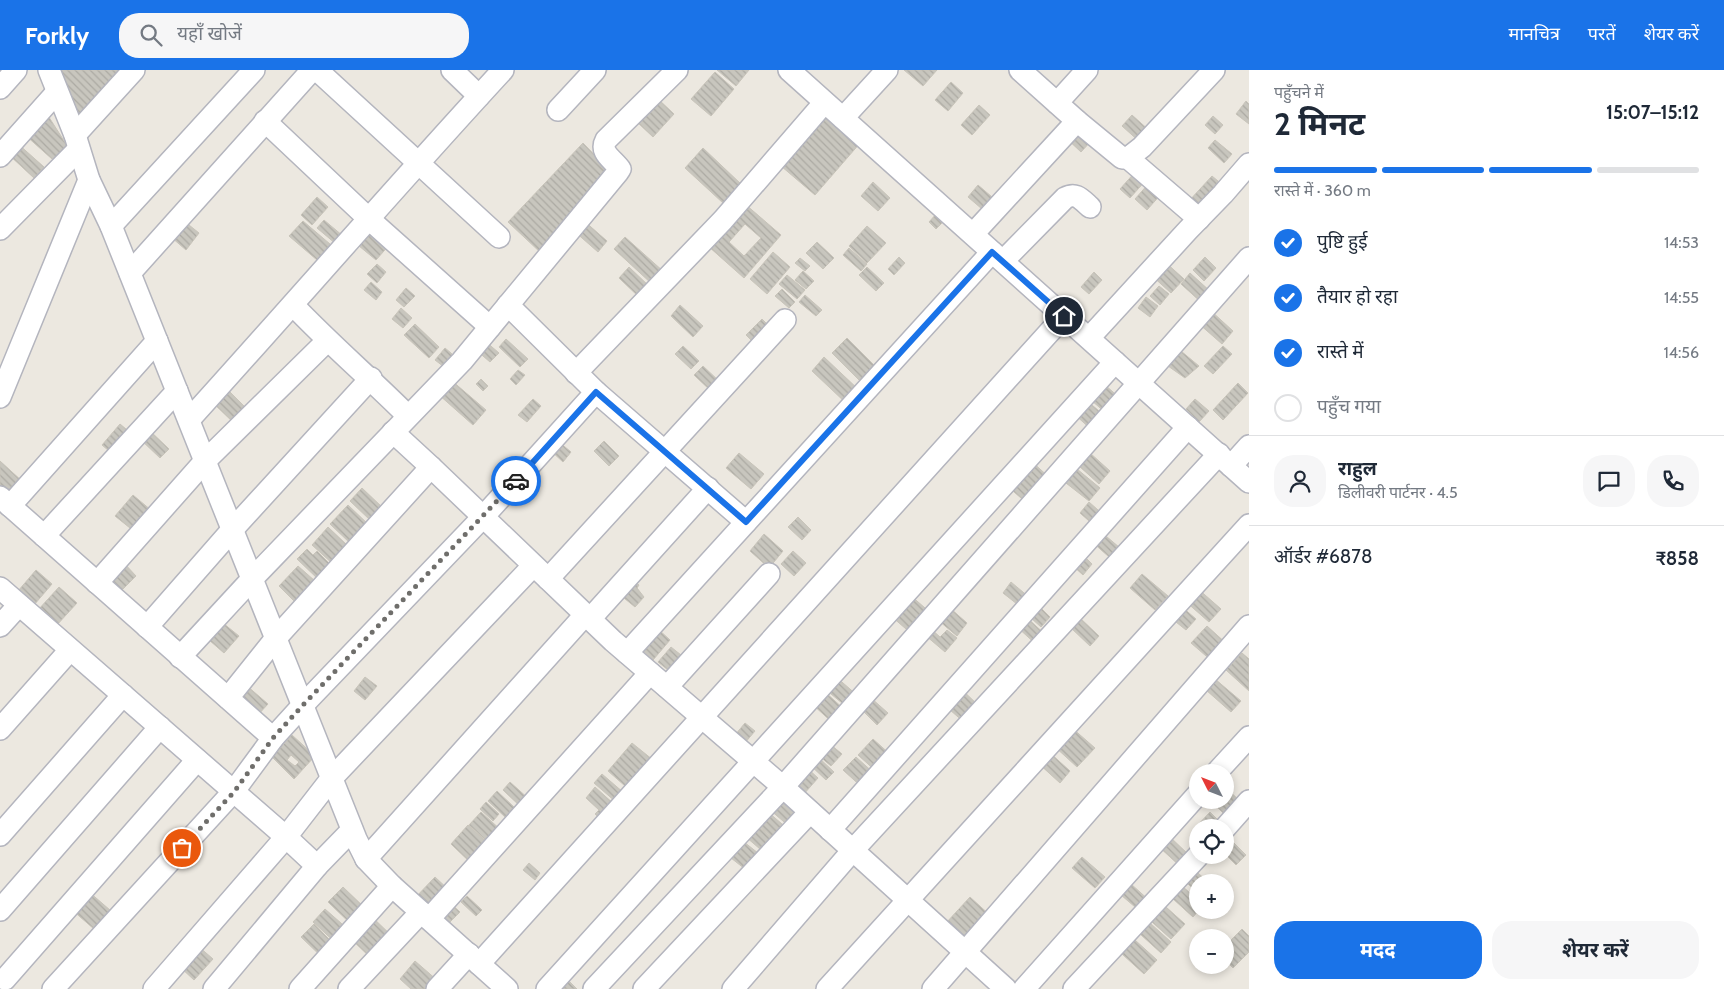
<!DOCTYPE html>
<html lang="hi">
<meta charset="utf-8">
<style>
body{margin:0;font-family:Cabin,"Noto Sans Devanagari",sans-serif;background:#f6f6f7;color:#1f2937;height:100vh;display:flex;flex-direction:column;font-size:19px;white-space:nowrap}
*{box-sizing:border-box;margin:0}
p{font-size:16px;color:#747a83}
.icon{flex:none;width:28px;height:28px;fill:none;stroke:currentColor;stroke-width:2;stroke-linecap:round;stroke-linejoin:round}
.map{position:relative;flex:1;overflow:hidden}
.panel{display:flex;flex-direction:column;background:#fff;width:475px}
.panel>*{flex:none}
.needle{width:32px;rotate:312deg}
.controls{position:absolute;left:1189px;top:694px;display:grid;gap:10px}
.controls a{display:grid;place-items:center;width:45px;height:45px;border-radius:50%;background:#fff;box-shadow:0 2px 8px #0003;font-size:25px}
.pin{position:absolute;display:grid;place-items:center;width:42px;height:42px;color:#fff;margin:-21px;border:2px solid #fff;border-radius:50%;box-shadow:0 1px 5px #0007}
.courier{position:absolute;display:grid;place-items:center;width:50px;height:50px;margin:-25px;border:4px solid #1a73e8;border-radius:50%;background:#fff;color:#222;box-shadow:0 1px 6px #0007}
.overview em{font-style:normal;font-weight:700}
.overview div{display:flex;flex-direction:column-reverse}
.overview{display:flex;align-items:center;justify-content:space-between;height:85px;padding:0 25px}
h1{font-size:32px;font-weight:700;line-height:38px}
.bar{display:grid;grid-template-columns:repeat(4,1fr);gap:8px 5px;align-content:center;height:60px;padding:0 25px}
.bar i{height:6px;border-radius:4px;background:#e0e1e3}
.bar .on{background:#1a73e8}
.bar p{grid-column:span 4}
.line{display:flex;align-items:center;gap:12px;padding:0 25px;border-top:1px solid #e0e1e3}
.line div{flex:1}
.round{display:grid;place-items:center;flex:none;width:52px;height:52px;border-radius:20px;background:#f6f6f7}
ol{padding:0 25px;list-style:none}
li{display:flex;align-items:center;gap:15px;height:55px}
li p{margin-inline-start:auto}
li .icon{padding:5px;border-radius:50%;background:#1a73e8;color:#fff;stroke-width:4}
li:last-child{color:#747a83}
li i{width:28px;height:28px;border:2px solid #e0e1e3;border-radius:50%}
.button{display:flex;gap:10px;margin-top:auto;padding:10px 25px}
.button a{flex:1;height:58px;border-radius:20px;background:#1a73e8;color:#fff;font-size:20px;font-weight:700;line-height:58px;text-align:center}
.button a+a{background:#f6f6f7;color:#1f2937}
header{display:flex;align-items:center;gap:30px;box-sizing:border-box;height:70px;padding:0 25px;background:#1a73e8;color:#fff}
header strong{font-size:24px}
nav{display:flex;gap:28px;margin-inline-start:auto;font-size:18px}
.search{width:350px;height:45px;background:#f6f6f7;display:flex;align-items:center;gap:12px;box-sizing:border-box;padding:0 18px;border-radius:20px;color:#747a83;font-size:19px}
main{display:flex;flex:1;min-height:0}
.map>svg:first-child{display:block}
.building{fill:url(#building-back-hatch);stroke:#c8c4ba;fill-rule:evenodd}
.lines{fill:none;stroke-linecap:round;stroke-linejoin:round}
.minor-casing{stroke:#b4b5be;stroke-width:24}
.minor{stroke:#fff;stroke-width:21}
.done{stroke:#6f6e6b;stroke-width:5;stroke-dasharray:0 9}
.route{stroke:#1a73e8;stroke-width:6}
</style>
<header>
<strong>Forkly</strong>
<div class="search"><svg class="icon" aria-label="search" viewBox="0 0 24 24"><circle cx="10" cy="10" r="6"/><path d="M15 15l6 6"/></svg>यहाँ खोजें</div>
<nav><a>मानचित्र</a><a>परतें</a><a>शेयर करें</a></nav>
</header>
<main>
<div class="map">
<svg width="1249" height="919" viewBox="0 0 1249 919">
<defs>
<pattern id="building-back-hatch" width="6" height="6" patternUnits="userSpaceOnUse" patternTransform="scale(1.25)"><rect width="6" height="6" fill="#c8c6be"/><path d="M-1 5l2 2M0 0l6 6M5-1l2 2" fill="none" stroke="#acaaa3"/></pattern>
</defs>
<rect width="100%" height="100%" fill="#ece8e0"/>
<!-- building -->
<g class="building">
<path d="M61,0H128L81,51Z"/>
<path d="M717,0H749L736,16Z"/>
<path d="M904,0H937L923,16Z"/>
<path d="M715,2L734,19L711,46L691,29Z"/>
<path d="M951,12L963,23L948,41L935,30Z"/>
<path d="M657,28L674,44L653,67L636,51Z"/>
<path d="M1246,31L1249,34V54L1236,44Z"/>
<path d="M979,35L990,45L972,65L961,55Z"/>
<path d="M45,41L68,77L52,89L24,64Z"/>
<path d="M827,43L861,72L815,125L781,96Z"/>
<path d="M1132,45L1151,62L1141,73L1122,56Z"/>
<path d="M1213,46L1223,55L1215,64L1205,55Z"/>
<path d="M1076,55L1092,70L1081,82L1065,67Z"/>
<path d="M1215,70L1232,84L1224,93L1208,78Z"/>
<path d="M17,73L44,97L34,108L8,84Z"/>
<path d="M583,73L611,102L541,183L508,152Z"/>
<path d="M703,78L741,114L723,133L685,98Z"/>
<path d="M1137,100L1147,109L1130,128L1120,119Z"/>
<path d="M1212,106L1224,116L1201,143L1188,132Z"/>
<path d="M873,112L890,128L878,141L861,126Z"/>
<path d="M1150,112L1162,123L1147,140L1135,129Z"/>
<path d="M978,115L999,133L989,145L968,127Z"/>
<path d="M317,127L328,137L312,155L301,145Z"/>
<path d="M745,134L781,165L744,208L708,176ZM745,154L761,168L744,186L729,172Z"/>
<path d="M937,143L945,150L936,159L929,152Z"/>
<path d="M324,150L343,166L336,174L317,158Z"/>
<path d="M583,150L607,171L598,182L574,161Z"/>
<path d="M184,151L199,163L186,180L171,167Z"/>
<path d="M303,151L337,180L324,196L289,166Z"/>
<path d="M369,154L391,173L376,190L353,171Z"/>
<path d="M867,156L886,173L867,193L849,176Z"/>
<path d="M625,167L664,202L652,214L614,179Z"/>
<path d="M817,172L834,188L823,199L806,183Z"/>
<path d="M849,178L867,194L861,201L843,185Z"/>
<path d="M773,182L790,197L767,224L750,209Z"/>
<path d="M899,187L905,193L894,205L888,199Z"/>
<path d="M1205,187L1216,198L1204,211L1193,200Z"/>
<path d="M800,188L810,196L805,201L795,193Z"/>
<path d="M1164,191L1184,209L1171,223L1151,205Z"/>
<path d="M377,194L386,202L377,213L367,204Z"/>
<path d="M629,197L650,217L640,228L619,208Z"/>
<path d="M867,197L884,213L876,221L859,205Z"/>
<path d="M803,201L814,211L806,219L795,210Z"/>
<path d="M1094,202L1102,210L1089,224L1081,217Z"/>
<path d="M1190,203L1211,222L1202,233L1181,214Z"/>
<path d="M787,205L805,220L797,229L779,214Z"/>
<path d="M371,212L382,222L376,230L364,220Z"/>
<path d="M1159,216L1169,224L1160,235L1150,226Z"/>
<path d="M406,218L415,226L404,237L396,230Z"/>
<path d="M782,219L795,232L789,238L775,226Z"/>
<path d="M805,225L822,240L816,246L799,232Z"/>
<path d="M1146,227L1158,236L1150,247L1138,238Z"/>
<path d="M680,235L703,256L693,267L671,246Z"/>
<path d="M401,238L412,248L403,258L392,249Z"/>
<path d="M1210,240L1233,261L1222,274L1198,253Z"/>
<path d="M762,249L772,259L756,275L746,265Z"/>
<path d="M415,254L439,277L429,288L404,265Z"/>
<path d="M847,268L881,302L866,317L832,283Z"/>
<path d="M506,269L528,289L520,297L499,277Z"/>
<path d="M485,271L499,283L490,292L476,280Z"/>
<path d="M683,276L699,291L691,299L675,284Z"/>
<path d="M1175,276L1199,296L1185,308L1161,291Z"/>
<path d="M1223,276L1232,284L1213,304L1204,296Z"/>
<path d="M445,278L458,289L448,300L435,290Z"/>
<path d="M824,287L860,321L847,334L812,301Z"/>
<path d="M703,296L720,312L711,321L694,305Z"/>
<path d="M518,300L525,305L516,315L510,309Z"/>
<path d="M481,309L488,316L483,321L476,314Z"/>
<path d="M451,310L486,340L473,355L438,324Z"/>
<path d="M1238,313L1248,323L1223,350L1213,340Z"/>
<path d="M1105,315L1121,329L1107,344L1091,330Z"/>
<path d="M224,316L249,341L236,355L210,330Z"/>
<path d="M533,329L541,336L527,352L518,345Z"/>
<path d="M1085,329L1106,347L1093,361L1073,343Z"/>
<path d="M1195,329L1209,341L1199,352L1186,339Z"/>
<path d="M120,354L133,365L115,386L102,375Z"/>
<path d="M148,359L169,379L160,388L139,368Z"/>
<path d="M558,371L571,382L563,392L550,380Z"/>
<path d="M604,371L619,386L609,396L594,381Z"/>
<path d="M739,383L764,404L751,419L726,398Z"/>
<path d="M1090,383L1110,401L1099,414L1079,396Z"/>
<path d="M1029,389L1052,410L1029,435L1006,415Z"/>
<path d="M0,391L23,412L12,425L0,415Z"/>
<path d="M1077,399L1100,418L1089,431L1066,413Z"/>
<path d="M362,418L382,437L370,450L350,431Z"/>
<path d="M133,425L152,441L135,462L115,446Z"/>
<path d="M1089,432L1106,447L1097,458L1080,443Z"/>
<path d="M348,435L369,455L351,474L330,454Z"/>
<path d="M798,447L811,460L802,470L788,457Z"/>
<path d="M328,457L348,476L333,494L312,475Z"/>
<path d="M1100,461L1126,483L1117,494L1091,471Z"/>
<path d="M764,464L783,481L769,498L750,481Z"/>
<path d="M307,479L313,485L317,481L332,496L319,510L297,489Z"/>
<path d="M793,481L806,493L794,506L781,494Z"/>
<path d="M1082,484L1092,494L1083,505L1072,495Z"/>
<path d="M123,492L136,506L119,523L106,509Z"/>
<path d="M298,496L315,511L295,532L279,516Z"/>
<path d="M36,500L52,514L34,535L18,521Z"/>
<path d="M1142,504L1168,526L1155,540L1130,518Z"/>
<path d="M632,509L639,515L637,518L644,527L635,537L619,524Z"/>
<path d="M1011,512L1030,528L1022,538L1003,523Z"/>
<path d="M59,517L77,533L56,556L38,540Z"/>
<path d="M1197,518L1221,539L1209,552L1185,531Z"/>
<path d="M910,525L932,544L913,565L891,546Z"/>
<path d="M1181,536L1196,549L1186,560L1171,548Z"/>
<path d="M950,538L967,553L957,566L939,551Z"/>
<path d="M1041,538L1050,547L1041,557L1031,548Z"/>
<path d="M1025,546L1048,567L1039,577L1016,556Z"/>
<path d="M1079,547L1099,566L1090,576L1070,557Z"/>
<path d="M223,553L239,566L224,583L209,570Z"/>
<path d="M1207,556L1228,575L1213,592L1191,573Z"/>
<path d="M658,559L670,570L653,590L641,579Z"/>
<path d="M931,559L940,567L947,560L957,568L945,582L925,565Z"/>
<path d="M671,577L686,589L673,604L658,592Z"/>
<path d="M1242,583L1249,589V621L1226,600Z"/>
<path d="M835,606L858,626L848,638L825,619Z"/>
<path d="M365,607L377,616L365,630L354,621Z"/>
<path d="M1215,609L1241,631L1231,642L1206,620Z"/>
<path d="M246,615L268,634L256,647L234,628Z"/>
<path d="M958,616L978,635L965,653L942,633Z"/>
<path d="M824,621L846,641L834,654L812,634Z"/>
<path d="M871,628L888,643L877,655L861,639Z"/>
<path d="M745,653L755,661L744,674L735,665Z"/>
<path d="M1071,657L1095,678L1077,697L1054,676Z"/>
<path d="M292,665L315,686L294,709L272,687ZM291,685L299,692L295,696L287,690Z"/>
<path d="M873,669L892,686L878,703L858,685Z"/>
<path d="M632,673L658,694L633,723L608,701Z"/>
<path d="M830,674L842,684L831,696L819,686Z"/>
<path d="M1048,681L1070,701L1060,713L1038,693Z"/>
<path d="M817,686L834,702L826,710L809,694Z"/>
<path d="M856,687L876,705L864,719L843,700Z"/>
<path d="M806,697L818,708L803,725L791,714Z"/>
<path d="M602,704L624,723L616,732L594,713Z"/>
<path d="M510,712L530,730L522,738L503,720Z"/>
<path d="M595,717L615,735L602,750L595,744L599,740L586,728Z"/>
<path d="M1225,717L1242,733L1228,748L1210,730H1225Z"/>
<path d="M497,721L514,737L505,747L488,731Z"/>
<path d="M784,723L804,741L790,757L769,739Z"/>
<path d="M486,732L499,744L493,751L480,739Z"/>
<path d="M481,742L502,761L490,774L469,755Z"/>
<path d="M768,742L789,760L778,772L757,754Z"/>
<path d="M1210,742L1222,754L1218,758H1198V760L1195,758Z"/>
<path d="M468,755L491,776L473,795L451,774Z"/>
<path d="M757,755L778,773L767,785L746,767Z"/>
<path d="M1168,765L1190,786L1181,797L1158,776Z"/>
<path d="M1228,767L1246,785L1236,795L1225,784V771Z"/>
<path d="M739,768L763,787L750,803L726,784Z"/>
<path d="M1082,787L1105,807L1095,818L1072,798Z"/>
<path d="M529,793L540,803L535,810L523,800Z"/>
<path d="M1198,803L1208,812H1198V823L1188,814Z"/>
<path d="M435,807L450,821L429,843L414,829Z"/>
<path d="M1131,814L1151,832L1142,843L1121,825Z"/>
<path d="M1182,816L1198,830V840H1199L1193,847L1172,828Z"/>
<path d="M343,817L367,840L353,856L328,832Z"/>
<path d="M88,821L118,847L102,866L71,839Z"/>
<path d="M467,826L482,840L476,846L461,832Z"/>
<path d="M970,827L993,848L969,874L946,853Z"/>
<path d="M449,832L460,842L448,854L437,844Z"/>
<path d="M1166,837L1185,854L1171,869L1152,852Z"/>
<path d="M325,839L350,861L338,875L313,852Z"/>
<path d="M369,844L395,869L374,891L348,866Z"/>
<path d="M1150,853L1171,872L1161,883L1140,864Z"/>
<path d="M314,854L337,877L325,890L301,867Z"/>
<path d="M1242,859L1249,866V882L1233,898L1225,890V876Z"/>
<path d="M1135,870L1157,890L1144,904L1122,884Z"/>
<path d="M198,876L213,889L194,910L180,897Z"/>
<path d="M415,891L438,911L431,919H411L400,909Z"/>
<path d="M566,908L577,919H555Z"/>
</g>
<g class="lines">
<!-- minor casing -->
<g class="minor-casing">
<g id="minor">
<path d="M49,0L75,65L89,110L111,156L356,769L366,789L392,816L507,919"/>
<path d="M317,0L499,167"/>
<path d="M452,0L479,26"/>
<path d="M789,0L1249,412"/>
<path d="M1020,0L1077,51L1122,88H1128L1142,77L1214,0"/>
<path d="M0,18L16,0"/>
<path d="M1057,33L1087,0"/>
<path d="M558,40L595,0"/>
<path d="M843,48L887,0"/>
<path d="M265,51L369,149L490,257"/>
<path d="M75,65L134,0"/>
<path d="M0,86L57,22"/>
<path d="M1128,88L1199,149"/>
<path d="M111,156L254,0"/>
<path d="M0,159L78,80"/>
<path d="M973,164L1077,51"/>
<path d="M1003,191L1065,128C1076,122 1081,129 1090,137"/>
<path d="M130,203L312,0"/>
<path d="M293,235C330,274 370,308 408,346"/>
<path d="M508,235L596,322L746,452"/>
<path d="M1089,268L1188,160L1223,124L1249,94"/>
<path d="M576,303L723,150L824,33"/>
<path d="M0,327L89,110"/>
<path d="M189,350C294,234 397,115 503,0"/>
<path d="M393,362L431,397L613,571L783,717L1006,919"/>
<path d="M1231,396L1249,376"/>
<path d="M0,427L273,668"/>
<path d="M10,436L157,271"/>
<path d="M44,466L177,321"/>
<path d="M548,509L785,250"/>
<path d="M97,513L205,391L327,271"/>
<path d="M0,518L286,767L317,796L214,919"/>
<path d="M590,549L708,418"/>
<path d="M0,556L19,535"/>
<path d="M147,557L232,460L371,308"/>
<path d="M627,583L992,182"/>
<path d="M180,587L252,509L462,291L618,102L620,99C613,89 599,83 606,70L677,0"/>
<path d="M667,617L769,504"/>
<path d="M228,628L276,568L431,397"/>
<path d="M0,659L70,580"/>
<path d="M1217,702L1249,667"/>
<path d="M1225,758L1249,731"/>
<path d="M830,760L1188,357"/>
<path d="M0,765L123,625"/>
<path d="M366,789L585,545"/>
<path d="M317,796L352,760"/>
<path d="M0,840L160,657"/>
<path d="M429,849L650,603"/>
<path d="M479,894L1064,246"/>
<path d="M5,909L197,690"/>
<path d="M53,919L234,721L273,668L303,635L483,447L596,322"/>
<path d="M154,919L286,767L331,709L533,496"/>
<path d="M300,919L392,816"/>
<path d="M349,919L421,842"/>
<path d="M437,919L469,884"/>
<path d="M547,919L1115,292"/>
<path d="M594,919L783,717L1249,188"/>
<path d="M644,919L810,742"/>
<path d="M733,919L853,780L1219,384"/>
<path d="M827,919L1249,455"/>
<path d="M933,919L1249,556"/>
<path d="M1024,919L1198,724"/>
<path d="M1074,919L1199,785"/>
</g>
</g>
<!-- minor -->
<use href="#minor" class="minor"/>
</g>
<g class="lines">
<!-- done -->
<path class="done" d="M182,778L234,722L273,668L303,635L516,411"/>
<!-- route -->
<path class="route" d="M516,411L596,322L746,452L992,182L1064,246"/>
</g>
</svg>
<div class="controls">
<a><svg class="needle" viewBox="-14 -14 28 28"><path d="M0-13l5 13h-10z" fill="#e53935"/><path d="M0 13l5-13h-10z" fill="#747a83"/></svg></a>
<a><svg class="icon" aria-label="locate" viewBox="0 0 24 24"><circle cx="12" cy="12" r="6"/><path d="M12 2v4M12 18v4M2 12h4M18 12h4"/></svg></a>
<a>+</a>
<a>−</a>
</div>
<div class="pin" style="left:182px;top:778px;background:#ea580c"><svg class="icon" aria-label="bag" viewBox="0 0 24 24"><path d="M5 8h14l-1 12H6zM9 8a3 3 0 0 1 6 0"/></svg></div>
<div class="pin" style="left:1064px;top:246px;background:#1f2937"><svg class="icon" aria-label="home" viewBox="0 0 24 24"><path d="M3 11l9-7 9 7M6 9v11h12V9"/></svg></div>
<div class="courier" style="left:516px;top:411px"><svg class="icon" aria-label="car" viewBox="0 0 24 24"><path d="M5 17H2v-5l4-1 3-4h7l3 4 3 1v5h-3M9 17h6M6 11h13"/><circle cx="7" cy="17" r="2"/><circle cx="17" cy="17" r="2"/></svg></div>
</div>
<section class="panel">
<div class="overview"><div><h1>2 मिनट</h1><p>पहुँचने में</p></div><em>15:07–15:12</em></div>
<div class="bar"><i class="on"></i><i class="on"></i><i class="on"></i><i></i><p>रास्ते में · 360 m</p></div>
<ol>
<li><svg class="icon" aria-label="check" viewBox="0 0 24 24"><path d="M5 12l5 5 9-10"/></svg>पुष्टि हुई<p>14:53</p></li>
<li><svg class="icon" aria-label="check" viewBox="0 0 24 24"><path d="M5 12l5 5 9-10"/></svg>तैयार हो रहा<p>14:55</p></li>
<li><svg class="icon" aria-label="check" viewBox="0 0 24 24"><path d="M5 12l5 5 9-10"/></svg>रास्ते में<p>14:56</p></li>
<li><i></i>पहुँच गया</li>
</ol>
<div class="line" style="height:90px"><a class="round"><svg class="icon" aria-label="person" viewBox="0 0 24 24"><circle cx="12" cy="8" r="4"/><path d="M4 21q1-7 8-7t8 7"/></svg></a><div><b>राहुल</b><p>डिलीवरी पार्टनर · 4.5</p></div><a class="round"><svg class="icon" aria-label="chat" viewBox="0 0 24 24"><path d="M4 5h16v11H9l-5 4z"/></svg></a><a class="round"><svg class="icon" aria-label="phone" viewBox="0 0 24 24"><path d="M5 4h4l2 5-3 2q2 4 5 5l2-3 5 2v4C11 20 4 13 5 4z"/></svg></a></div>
<div class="line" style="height:65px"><div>ऑर्डर #6878</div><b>₹858</b></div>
<div class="button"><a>मदद</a><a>शेयर करें</a></div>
</section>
</main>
